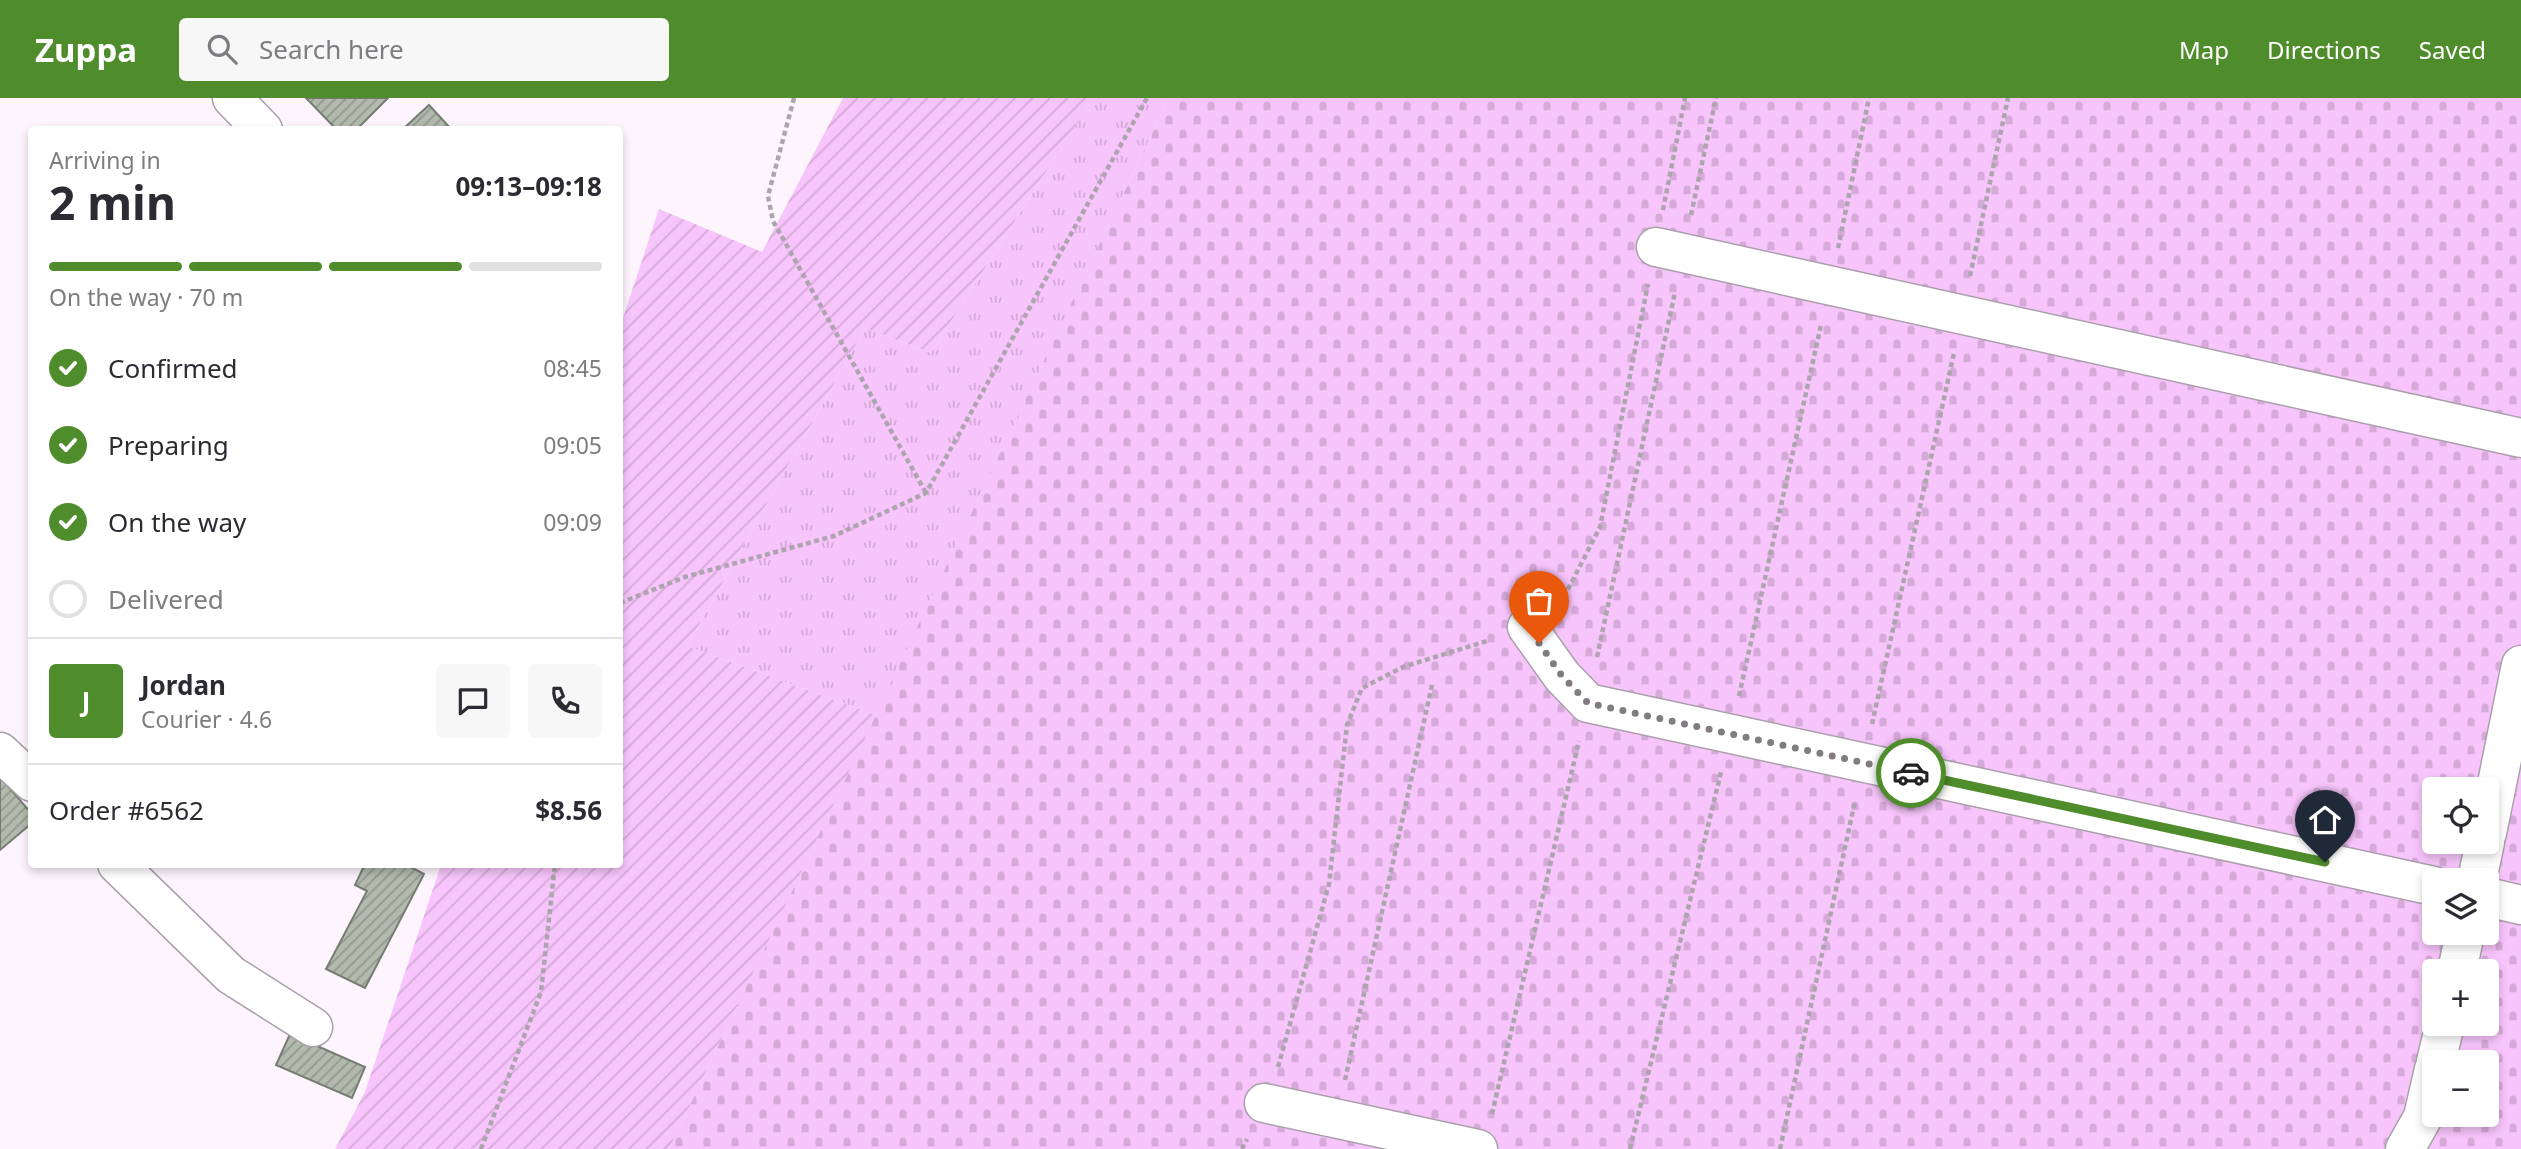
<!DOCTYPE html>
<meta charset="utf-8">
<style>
body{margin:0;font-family:"Noto Sans",sans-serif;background:#f7f7f7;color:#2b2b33;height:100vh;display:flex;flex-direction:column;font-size:26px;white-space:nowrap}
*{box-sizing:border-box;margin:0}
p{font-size:23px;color:#7c7c81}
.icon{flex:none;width:38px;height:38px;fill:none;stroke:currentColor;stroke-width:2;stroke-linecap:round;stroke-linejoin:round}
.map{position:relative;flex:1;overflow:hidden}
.sheet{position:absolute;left:28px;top:28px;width:595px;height:742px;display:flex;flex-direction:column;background:#fff;border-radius:7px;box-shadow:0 4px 10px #0003}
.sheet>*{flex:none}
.buttons{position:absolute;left:2422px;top:679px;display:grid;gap:14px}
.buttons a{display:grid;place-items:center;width:77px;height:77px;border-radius:7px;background:#fff;box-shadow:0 4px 10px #0003;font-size:35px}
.pin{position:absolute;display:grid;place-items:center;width:60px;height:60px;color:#fff;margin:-72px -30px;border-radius:50% 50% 50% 0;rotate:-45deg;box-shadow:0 0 7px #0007}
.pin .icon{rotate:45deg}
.courier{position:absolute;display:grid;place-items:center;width:70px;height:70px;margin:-35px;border:5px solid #4f8d2c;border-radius:50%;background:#fff;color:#222;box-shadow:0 2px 9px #0007}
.head em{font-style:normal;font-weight:700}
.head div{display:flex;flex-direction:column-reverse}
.head{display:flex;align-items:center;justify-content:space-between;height:119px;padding:0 21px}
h1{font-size:46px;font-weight:700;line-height:52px}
.bar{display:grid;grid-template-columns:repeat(4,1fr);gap:10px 7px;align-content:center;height:84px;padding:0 21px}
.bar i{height:9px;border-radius:5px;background:#e1e1e2}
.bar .active{background:#4f8d2c}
.bar p{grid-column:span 4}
.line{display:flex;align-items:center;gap:18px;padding:0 21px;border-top:2px solid #e1e1e2}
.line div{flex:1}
.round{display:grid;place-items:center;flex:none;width:74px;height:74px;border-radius:7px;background:#f7f7f7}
ol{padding:0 21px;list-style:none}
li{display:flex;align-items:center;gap:21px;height:77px}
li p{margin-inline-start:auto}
li .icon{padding:7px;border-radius:50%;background:#4f8d2c;color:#fff;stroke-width:4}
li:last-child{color:#7c7c81}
li i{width:38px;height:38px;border:4px solid #e1e1e2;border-radius:50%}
header{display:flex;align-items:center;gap:42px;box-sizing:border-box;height:98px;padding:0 35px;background:#4f8d2c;color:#fff}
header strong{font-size:33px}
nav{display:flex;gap:38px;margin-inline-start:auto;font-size:24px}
.search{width:490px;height:63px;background:#f7f7f7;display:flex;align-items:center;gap:18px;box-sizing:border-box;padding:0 24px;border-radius:7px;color:#7c7c81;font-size:26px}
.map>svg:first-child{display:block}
.grass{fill:url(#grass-tufts)}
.cemetery{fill:url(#cemetery-stones);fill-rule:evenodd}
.garden{fill:url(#garden-furrows)}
.building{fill:url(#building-hatch);stroke:#757d71;stroke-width:2}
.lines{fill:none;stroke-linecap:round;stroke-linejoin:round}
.minor-casing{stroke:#aaa0ab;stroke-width:41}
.path{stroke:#aca5ad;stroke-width:4.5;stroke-dasharray:5 3.5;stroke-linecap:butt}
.minor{stroke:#fff;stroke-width:38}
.done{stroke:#827b82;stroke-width:7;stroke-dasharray:0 12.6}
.route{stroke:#4f8d2c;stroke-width:9}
</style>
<header>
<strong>Zuppa</strong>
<div class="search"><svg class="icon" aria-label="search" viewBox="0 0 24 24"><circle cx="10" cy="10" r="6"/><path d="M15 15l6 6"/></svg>Search here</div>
<nav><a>Map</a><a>Directions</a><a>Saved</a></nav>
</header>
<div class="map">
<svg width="2521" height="1051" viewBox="0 0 2521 1051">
<defs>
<pattern id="grass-tufts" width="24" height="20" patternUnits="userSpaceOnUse" patternTransform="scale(1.75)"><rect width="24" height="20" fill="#f7c4fb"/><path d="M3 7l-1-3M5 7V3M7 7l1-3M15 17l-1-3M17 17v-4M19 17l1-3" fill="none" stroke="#d5a9d8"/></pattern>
<pattern id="cemetery-stones" width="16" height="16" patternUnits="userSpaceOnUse" patternTransform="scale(1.75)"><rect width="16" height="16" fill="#f7c4fb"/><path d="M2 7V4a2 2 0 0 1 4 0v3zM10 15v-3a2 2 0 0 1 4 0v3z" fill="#d5a9d8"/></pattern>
<pattern id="garden-furrows" width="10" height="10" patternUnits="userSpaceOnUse" patternTransform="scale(1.75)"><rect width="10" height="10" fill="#f7c4fb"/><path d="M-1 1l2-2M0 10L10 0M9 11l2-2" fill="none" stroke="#d5a9d8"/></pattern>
<pattern id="building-hatch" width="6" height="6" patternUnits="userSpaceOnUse" patternTransform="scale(1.75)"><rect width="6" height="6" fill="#b1baad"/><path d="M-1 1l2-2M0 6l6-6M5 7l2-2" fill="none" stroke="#91988e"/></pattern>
</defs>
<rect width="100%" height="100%" fill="#fdf4fe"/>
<!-- grass -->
<path class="grass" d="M1093,0H1169L876,617L687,548L865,230L931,255Z"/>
<!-- cemetery -->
<path class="cemetery" d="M1169,0H2521V1051H669ZM2434,691H2487V744H2434ZM2434,782H2487V835H2434ZM2434,873H2487V926H2434ZM2434,964H2487V1017H2434Z"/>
<!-- garden -->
<path class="garden" d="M843,0H1093L931,255L865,230L687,548L876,617L669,1051H335L365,994L441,767L620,766V229L659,111L762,154Z"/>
<!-- building -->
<g class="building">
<path d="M306,0H388L356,32H337Z"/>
<path d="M429,7L452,32H402Z"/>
<path d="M0,679L32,716V725L0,752Z"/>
<path d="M365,766H405L424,776L365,890L326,871L367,793L355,787Z"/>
<path d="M290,936L365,969L352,1000L276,967Z"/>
</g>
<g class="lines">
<!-- minor casing -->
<g class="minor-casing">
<g id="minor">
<path d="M232,0L263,32"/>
<path d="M1656,149L2521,340"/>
<path d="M1527,529L1562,578L1588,605L2434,788"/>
<path d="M0,654L32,684"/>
<path d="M2487,735L2521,567"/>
<path d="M117,766L231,877L313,929"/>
<path d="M2477,782L2485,744"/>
<path d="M2487,799L2521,807"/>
<path d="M2457,873L2465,835"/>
<path d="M2436,964L2445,926"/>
<path d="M1264,1005L1478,1051"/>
<path d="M2405,1051L2423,1019L2434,971"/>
</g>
</g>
<!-- path -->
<g class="path">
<path d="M794,0L768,98L773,123L926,395"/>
<path d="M1663,112L1685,0"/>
<path d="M1691,117L1716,0"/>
<path d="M1838,150L1869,0"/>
<path d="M1970,178L2008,0"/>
<path d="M1557,504L1565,497L1600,429L1648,186"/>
<path d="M620,505L685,479L834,438L926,395L1147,0"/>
<path d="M1597,559L1675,194"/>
<path d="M1739,598L1821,227"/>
<path d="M1872,626L1954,255"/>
<path d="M1278,969L1329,786L1347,627L1362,590L1403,569L1490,542"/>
<path d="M1345,982L1432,587"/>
<path d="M1492,1016L1579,643"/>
<path d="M481,1051L541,894L555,766"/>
<path d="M1242,1051L1247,1041"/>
<path d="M1630,1051L1721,674"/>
<path d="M1780,1051L1855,703"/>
</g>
<!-- minor -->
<use href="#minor" class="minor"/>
</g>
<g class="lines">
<!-- done -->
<path class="done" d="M1539,545L1562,578L1588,605L1911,675"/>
<!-- route -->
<path class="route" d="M1911,675L2325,764"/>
</g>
</svg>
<div class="buttons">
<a><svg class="icon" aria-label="locate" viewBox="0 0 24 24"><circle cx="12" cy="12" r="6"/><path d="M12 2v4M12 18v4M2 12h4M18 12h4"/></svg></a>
<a><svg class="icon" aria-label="layers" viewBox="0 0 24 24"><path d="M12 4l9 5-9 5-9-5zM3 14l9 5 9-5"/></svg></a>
<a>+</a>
<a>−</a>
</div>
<div class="pin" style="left:1539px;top:545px;background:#ea580c"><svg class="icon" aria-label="bag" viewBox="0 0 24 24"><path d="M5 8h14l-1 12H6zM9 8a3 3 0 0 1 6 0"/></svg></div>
<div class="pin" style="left:2325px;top:764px;background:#1f2937"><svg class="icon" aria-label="home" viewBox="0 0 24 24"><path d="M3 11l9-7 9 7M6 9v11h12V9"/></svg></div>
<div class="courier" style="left:1911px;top:675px"><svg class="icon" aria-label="car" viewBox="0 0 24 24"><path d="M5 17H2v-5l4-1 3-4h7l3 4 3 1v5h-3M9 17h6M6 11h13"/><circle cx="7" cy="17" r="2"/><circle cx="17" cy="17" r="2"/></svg></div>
<section class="sheet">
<div class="head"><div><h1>2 min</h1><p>Arriving in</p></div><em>09:13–09:18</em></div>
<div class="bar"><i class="active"></i><i class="active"></i><i class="active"></i><i></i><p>On the way · 70 m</p></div>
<ol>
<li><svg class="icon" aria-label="check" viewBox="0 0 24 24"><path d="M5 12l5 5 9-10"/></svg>Confirmed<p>08:45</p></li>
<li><svg class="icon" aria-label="check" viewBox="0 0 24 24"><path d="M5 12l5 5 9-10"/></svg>Preparing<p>09:05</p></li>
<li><svg class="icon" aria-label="check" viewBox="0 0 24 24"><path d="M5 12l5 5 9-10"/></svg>On the way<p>09:09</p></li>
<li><i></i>Delivered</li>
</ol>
<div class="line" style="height:126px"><b class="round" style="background:#4f8d2c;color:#fff">J</b><div><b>Jordan</b><p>Courier · 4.6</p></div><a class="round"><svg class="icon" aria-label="chat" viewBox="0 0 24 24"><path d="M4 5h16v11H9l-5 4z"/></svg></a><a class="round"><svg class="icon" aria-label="phone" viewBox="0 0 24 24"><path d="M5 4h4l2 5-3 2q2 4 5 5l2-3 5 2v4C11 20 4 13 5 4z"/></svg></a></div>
<div class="line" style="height:91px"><div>Order #6562</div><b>$8.56</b></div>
</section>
</div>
